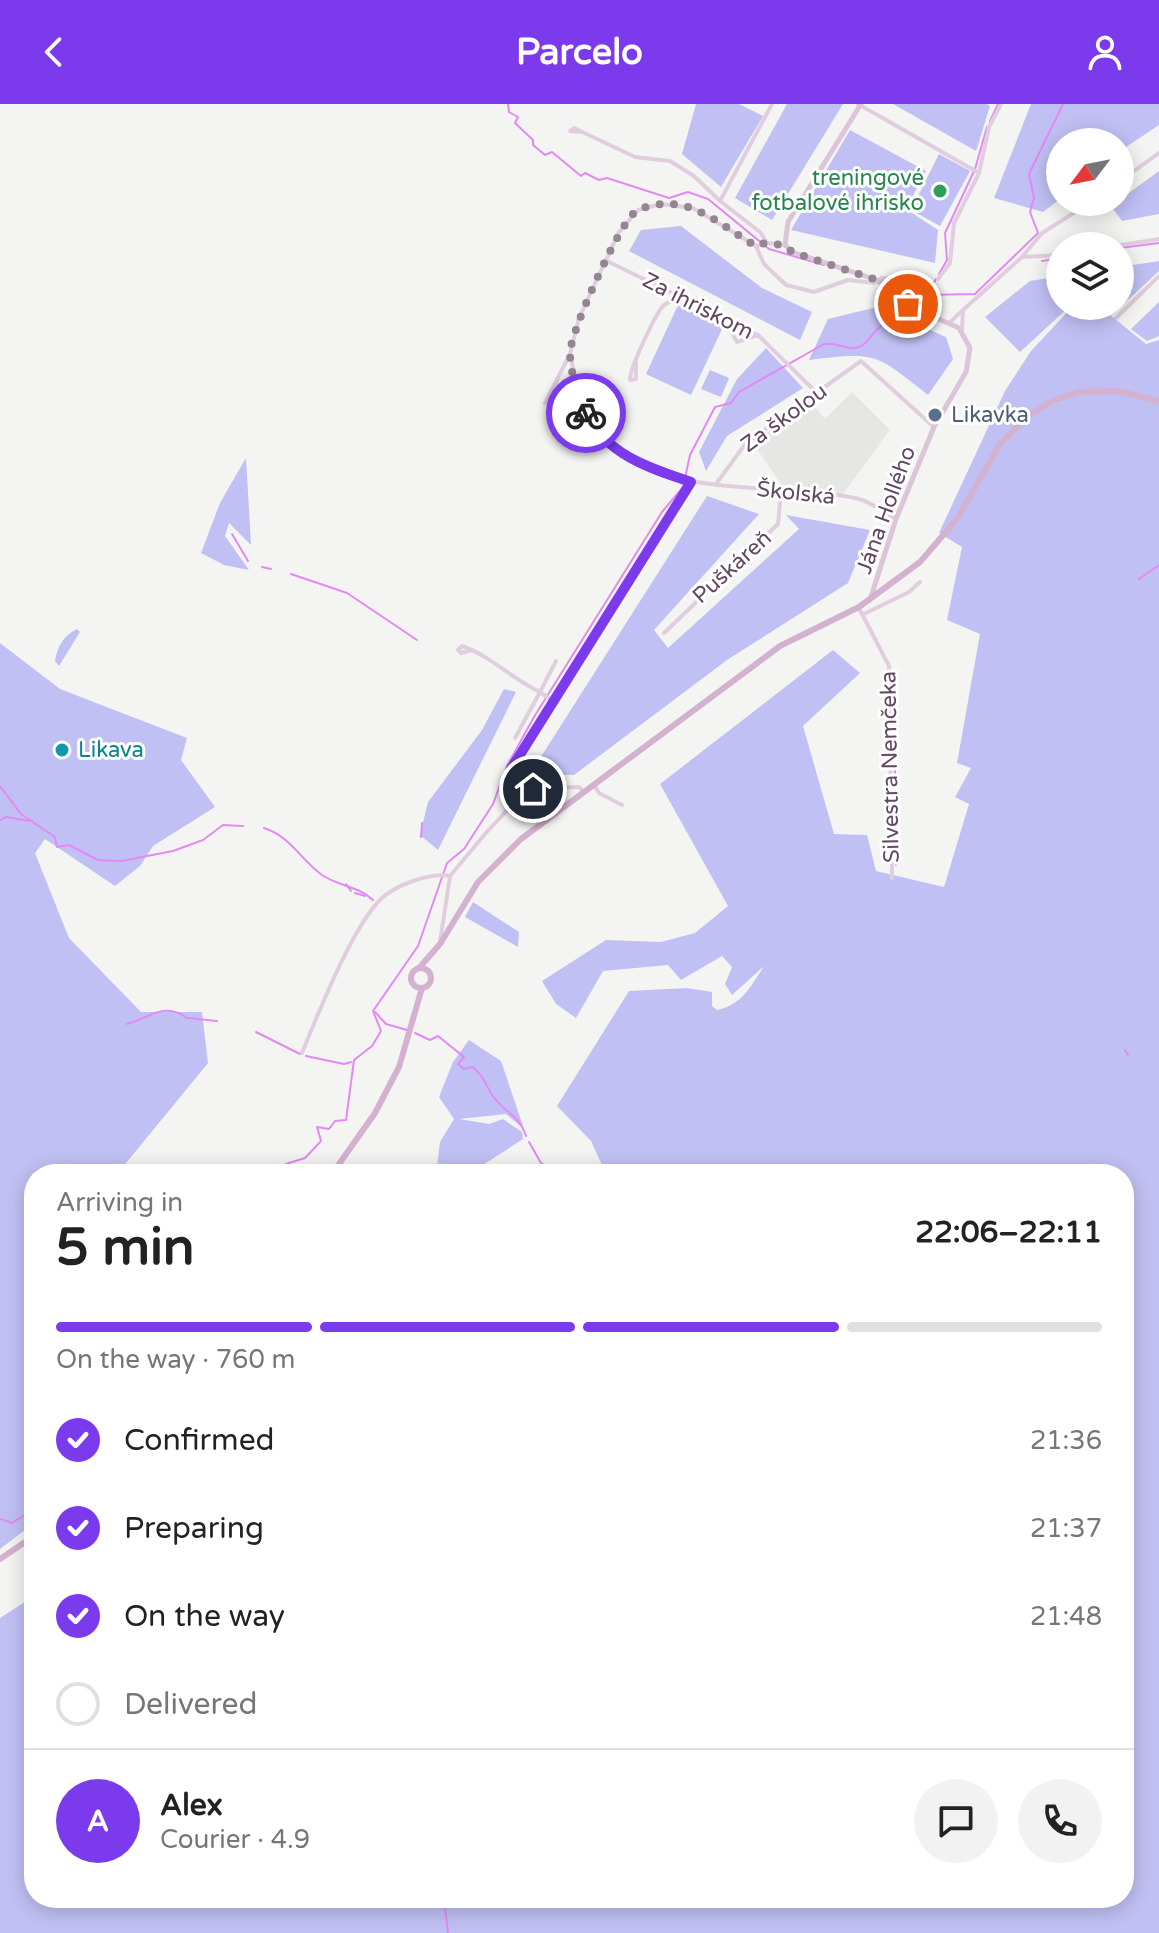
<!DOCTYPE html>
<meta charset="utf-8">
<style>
body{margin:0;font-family:"Varela Round",sans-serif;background:#f2f2f2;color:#222;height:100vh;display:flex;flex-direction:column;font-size:30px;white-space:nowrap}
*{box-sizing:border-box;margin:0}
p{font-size:26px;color:#767676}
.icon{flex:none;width:44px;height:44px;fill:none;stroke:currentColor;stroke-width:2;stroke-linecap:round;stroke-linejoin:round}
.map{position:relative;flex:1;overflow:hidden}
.drawer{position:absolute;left:24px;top:1060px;width:1110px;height:744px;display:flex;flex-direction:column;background:#fff;border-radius:32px;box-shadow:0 4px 20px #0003}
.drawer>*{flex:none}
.needle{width:52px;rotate:238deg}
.controls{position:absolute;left:1046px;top:24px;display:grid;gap:16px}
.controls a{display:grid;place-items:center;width:88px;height:88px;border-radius:50%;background:#fff;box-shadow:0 4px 20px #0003;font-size:40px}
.pin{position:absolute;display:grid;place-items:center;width:68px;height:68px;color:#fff;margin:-34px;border:4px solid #fff;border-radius:50%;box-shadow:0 2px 8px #0007}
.courier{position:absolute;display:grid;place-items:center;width:80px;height:80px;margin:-40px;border:6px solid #7c3aed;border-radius:50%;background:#fff;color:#222;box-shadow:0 2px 10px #0007}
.head em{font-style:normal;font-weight:700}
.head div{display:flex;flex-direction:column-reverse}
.head{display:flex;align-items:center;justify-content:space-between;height:136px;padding:0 32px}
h1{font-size:52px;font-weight:700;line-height:60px}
.bar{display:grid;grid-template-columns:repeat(4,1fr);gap:12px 8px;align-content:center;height:96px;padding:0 32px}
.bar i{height:10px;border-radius:6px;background:#e0e0e0}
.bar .selected{background:#7c3aed}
.bar p{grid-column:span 4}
.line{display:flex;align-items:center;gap:20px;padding:0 32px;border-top:2px solid #e0e0e0}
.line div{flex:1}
.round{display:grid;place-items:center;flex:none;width:84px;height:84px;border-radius:42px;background:#f2f2f2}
ol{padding:0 32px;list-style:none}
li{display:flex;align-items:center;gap:24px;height:88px}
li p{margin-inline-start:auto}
li .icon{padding:8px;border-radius:50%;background:#7c3aed;color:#fff;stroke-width:4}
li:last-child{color:#767676}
li i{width:44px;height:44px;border:4px solid #e0e0e0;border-radius:50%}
header{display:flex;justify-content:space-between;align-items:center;height:104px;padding:0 32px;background:#7c3aed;color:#fff;font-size:36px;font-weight:700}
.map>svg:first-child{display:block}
.education{fill:#e6e6e5}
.green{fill:#c0c0f4}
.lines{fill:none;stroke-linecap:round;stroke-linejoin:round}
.stream{stroke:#e389f4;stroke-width:2}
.street{stroke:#e0cede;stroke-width:4}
.secondary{stroke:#dcc4d9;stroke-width:5}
.primary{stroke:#d3b1cf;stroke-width:6}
.done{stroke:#958593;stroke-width:8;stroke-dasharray:0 14.4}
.route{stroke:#7c3aed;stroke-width:10}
.leisure-dot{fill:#2e9e5b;stroke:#fff;stroke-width:3}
.service-dot{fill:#5c6f8a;stroke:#fff;stroke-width:3}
.culture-dot{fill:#0f9aa8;stroke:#fff;stroke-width:3}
.labels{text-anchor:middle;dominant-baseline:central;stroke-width:6;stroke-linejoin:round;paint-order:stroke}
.leisure-label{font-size:22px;fill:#27864d;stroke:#fff;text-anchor:end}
.street-label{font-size:22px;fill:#624860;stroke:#fff}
.service-label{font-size:22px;fill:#4e5e75;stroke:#fff;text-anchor:start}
.culture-label{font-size:22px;fill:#0d838f;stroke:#fff;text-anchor:start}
</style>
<header><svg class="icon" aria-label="back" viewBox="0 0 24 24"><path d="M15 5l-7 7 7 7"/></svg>Parcelo<svg class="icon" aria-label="person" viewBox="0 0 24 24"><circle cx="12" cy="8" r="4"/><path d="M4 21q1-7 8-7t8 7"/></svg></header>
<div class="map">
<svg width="1159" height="1829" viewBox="0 0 1159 1829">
<rect width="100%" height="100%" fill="#f4f5f3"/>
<!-- education -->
<path class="education" d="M852,288L890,326L843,390L783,383L753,339L810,297L825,315Z"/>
<!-- green -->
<g class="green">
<path d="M696,0H739L763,12L721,83L682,50Z"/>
<path d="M787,0H843L772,116L735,94Z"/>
<path d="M893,0H986L990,2L976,47Z"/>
<path d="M1031,0H1159V21L1120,47V38H1060V95L1043,108L994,94Z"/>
<path d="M850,26L926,67L906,105L938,126L935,159L791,126Z"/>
<path d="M939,50L970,67L940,122L911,106Z"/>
<path d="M1159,67V110L1122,117L1111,102Z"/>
<path d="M681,122L762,184L812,208L800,236L629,147L641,126Z"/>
<path d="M1159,157V167L1114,209L1105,202H1120V163Z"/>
<path d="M1060,172V202H1070L1020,248L985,213L1030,177Z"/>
<path d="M1159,198V232L1147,237L1131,225Z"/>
<path d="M678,201L723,223L691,291L646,270Z"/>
<path d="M1073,202H1099L1146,240L1159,236V1829H0V1514L34,1492V1794H1124V1070H606L591,1037L557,1002L629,887L687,884L712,888V902L717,906C742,901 751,882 764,862L732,891L725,880L732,863L722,852L681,876L668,861L603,867L576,914L556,900L542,877L606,836L661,838L695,829L728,802L660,680L833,546L860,569L803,622L834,730L867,731L876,767L944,783L969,700L955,693L971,664L957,659L980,530L947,516L962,443L939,429L1005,287L1031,247Z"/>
<path d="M877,203L946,233L953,255L928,291C874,249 878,248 809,256L828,215Z"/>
<path d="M766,244L803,284L727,332L706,367L699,348L737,275Z"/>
<path d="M710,266L729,274L721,293L701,285Z"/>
<path d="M246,354L251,441L229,419L225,432L249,466L224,461L201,449L220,399Z"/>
<path d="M707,392L759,410L654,526L668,544L799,425L786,411L870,426L848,479L727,556L574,671L530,670Z"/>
<path d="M77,525L80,528L59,562L55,557C57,543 64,531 77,525Z"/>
<path d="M0,539L60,585L187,634L181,656L215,703L153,742L140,762L115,782L45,735L35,749L69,834L141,908H202L208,959L117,1070H34V1419L0,1445Z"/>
<path d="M504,585L516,588L438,746L420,731L428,698L482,626Z"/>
<path d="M473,798L519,828L518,843L465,813Z"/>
<path d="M469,936L501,957L524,1025L506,1010L459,1015L489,1020L503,1015L522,1028L523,1035L469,1070H436L440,1038L454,1015L439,993L453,958Z"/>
</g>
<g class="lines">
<!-- stream -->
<g class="stream">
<path d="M508,0L509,8L518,13L515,19L533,36V41L545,51L552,48L581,72L585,69L599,76L607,74L669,94L688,88L708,95L769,145L824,161"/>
<path d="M990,17L998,0"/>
<path d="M1120,144L1159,139"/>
<path d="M1042,157L1060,154"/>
<path d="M939,170L947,156L945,129L975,65L987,23"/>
<path d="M883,177L918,179"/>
<path d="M926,191L975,190L1038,129L1030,108L1034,94L1029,70L1063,0"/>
<path d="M232,430L248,457"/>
<path d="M262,463L271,465"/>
<path d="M291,470L347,489L417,536"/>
<path d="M1139,475L1159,461"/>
<path d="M895,663L896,761"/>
<path d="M0,682L21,710L55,733L57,743L69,741L98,756L121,757L173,747L203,736L223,721L243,722"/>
<path d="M0,716L6,713L29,717"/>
<path d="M264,724C291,733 300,755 322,771C338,782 358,782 373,796"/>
<path d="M421,733L422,719"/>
<path d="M346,780L351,787"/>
<path d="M355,789L365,792"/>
<path d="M375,908L386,920L407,926"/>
<path d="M188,914L217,917"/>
<path d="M127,920C149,914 165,897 187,914"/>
<path d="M256,928L300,950"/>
<path d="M415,929L430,936L438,932L464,953L458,960L464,965L473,963C487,975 486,985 496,996C508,1011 518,1010 526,1032"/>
<path d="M1125,946L1128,951"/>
<path d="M306,952L344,960L351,958"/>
<path d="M529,1038L541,1059L557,1070"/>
<path d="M277,1070L286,1060L305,1054L321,1037L317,1023L329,1025L335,1017L346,1016L354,956L372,942L381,927L373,907L418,842L447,759L464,745L493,700L507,662L534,613L662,408L683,383L690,351L715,303L731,299L739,288L824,240C836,238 844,245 855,244C866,243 871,230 879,224C900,206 921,204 936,175"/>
<path d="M0,1415L12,1419L34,1405"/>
<path d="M444,1794L448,1829"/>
</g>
<!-- street -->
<g class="street">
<path d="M858,0L979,69L989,23L1001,0"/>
<path d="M582,28L570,27L574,24L635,53L670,57L694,72L720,97"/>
<path d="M1120,77L1159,49"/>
<path d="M767,139L760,128L720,97L772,0"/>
<path d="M756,142L764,160L786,181L814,188L848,176L874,179L882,174L931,178"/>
<path d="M1115,142L1159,135"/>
<path d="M1022,153L1060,151"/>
<path d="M607,157L758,231L816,288"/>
<path d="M938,175L950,159L954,119L979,69"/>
<path d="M1116,214L1159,172"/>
<path d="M949,219L962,207"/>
<path d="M730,225L737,238L758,231"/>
<path d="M962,226L963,206L1022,153L1042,129L1091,98"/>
<path d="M570,250C576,275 579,303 594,324C648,400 780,376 859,395C871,398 885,409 896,415"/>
<path d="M636,258V275L630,276C629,266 655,211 663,202C667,198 670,198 675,196L749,234"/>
<path d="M545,299L570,250L579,214L619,128L638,106L661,100L693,104L756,142L767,139L785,141"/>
<path d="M716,380L746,339L861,257L934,323"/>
<path d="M859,504L889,562L892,774"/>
<path d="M864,510L909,488L920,478"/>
<path d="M664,529L778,420L781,388"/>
<path d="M472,546L461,549L458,546L462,542C491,552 512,575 540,588L556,557"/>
<path d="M515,634L540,588L554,598"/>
<path d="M594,681L599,689L622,701"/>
<path d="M522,690L508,674L511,665L691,378"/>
<path d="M440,838L450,772L485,730L522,690L542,684L579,683L584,688"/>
<path d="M302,949C318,910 352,823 381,795C395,781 431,768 450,772"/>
</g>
<!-- secondary -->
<path class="secondary" d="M861,0L788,118L785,141L792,148L877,176L916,205L959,224L970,244L966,268L934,323L896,415L870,496"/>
<!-- primary -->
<g class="primary">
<circle cx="421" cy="874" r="10"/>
<path d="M419,864L440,840L478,778L521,735L780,542L859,503L920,458L957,415L1000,340L1027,313L1054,296L1079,288L1119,287L1159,297"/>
<path d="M332,1070L375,1009L399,963L422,884"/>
<path d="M0,1455L34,1432"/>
</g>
</g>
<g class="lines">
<!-- done -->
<path class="done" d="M586,309C578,294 570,267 570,249C571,226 617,126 633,110C640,103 653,101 662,100C698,97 727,126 756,142C768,136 783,140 792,148L877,176L908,200"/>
<!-- route -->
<path class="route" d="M533,685L522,690L508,674L511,665L691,378C649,364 607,351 586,309"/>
</g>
<!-- markers -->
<circle class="leisure-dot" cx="940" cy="87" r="8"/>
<circle class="service-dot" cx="935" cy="311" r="8"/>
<circle class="culture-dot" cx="62" cy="646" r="8"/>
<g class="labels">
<!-- leisure labels -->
<g class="leisure-label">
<text x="924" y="74">treningové<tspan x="924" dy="25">fotbalové ihrisko</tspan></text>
</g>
<!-- street labels -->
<g class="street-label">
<text transform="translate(698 202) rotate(27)">Za ihriskom</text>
<text transform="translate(784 314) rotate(-36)">Za školou</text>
<text transform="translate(796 389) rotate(6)">Školská</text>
<text transform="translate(886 406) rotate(-70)">Jána Hollého</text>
<text transform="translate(732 463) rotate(-42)">Puškáreň</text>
<text transform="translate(890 663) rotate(-91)">Silvestra Nemčeka</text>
</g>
<!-- service labels -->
<g class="service-label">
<text x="951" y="311">Likavka</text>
</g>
<!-- culture labels -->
<g class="culture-label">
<text x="78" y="646">Likava</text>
</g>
</g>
</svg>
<div class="controls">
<a><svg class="needle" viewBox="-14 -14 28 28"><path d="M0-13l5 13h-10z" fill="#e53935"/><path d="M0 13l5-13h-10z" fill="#767676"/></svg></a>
<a><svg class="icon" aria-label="layers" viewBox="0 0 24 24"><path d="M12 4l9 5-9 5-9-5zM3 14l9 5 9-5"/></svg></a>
</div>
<div class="pin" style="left:908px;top:200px;background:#ea580c"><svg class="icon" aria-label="bag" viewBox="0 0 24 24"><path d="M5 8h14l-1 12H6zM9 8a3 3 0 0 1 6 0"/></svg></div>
<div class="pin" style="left:533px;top:685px;background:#1f2937"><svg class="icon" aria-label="home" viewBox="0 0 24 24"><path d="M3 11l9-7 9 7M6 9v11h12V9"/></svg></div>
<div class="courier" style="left:586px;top:309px"><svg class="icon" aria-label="bike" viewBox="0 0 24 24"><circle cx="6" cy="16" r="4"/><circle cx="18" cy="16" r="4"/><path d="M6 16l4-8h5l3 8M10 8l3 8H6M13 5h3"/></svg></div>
<section class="drawer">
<div class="head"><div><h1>5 min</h1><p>Arriving in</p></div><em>22:06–22:11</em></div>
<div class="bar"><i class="selected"></i><i class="selected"></i><i class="selected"></i><i></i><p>On the way · 760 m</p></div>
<ol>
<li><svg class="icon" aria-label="check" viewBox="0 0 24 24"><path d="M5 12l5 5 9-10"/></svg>Confirmed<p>21:36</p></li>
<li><svg class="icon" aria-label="check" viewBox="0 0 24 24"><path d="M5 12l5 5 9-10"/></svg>Preparing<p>21:37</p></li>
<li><svg class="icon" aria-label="check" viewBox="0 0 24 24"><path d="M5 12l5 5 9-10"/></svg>On the way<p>21:48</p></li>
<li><i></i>Delivered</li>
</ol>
<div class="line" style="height:144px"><b class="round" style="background:#7c3aed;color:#fff">A</b><div><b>Alex</b><p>Courier · 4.9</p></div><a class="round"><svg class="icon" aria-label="chat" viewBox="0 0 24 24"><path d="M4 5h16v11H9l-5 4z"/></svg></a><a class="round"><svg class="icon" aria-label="phone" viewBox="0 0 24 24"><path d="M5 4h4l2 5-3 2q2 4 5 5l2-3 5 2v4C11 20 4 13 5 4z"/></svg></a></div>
</section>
</div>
